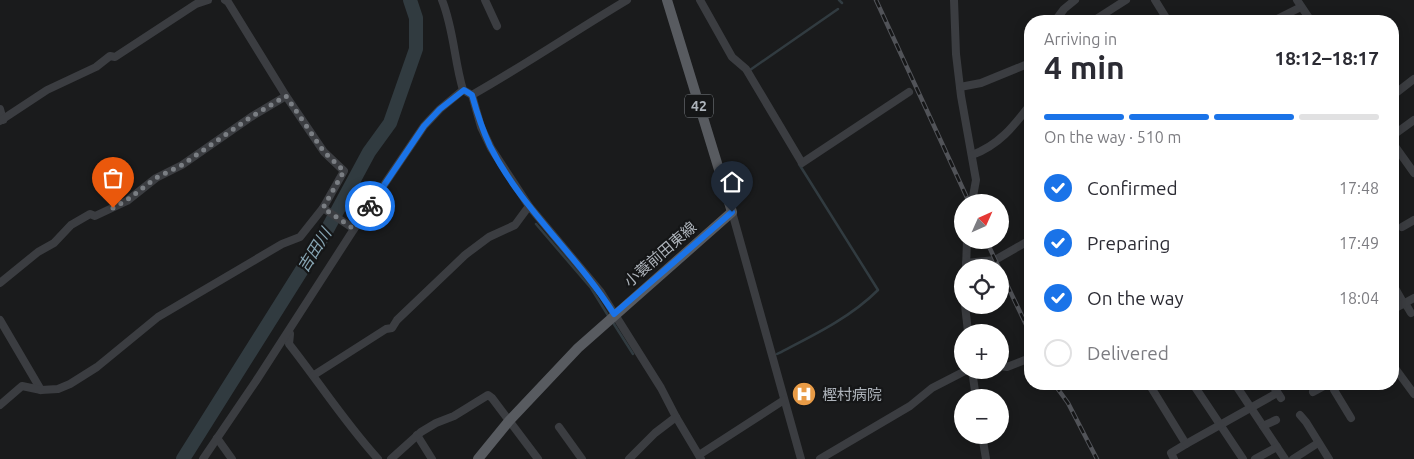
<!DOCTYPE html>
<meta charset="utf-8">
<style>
body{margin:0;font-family:Ubuntu,"Noto Sans JP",sans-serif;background:#f7f7f7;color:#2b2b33;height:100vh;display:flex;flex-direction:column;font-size:19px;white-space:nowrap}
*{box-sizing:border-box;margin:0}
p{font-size:16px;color:#7c7c81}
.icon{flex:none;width:28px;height:28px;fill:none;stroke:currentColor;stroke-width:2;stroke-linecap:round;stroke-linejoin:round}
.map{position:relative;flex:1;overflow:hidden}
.drawer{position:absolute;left:1024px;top:15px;width:375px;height:375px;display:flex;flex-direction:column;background:#fff;border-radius:20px;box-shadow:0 2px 12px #0003}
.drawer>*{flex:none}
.needle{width:32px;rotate:45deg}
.tools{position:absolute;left:954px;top:194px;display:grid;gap:10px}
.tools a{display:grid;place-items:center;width:55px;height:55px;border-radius:50%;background:#fff;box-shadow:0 2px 12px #0003;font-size:25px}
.pin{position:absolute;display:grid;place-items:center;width:42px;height:42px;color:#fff;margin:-51px -21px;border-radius:50% 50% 50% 0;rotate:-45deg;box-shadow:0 0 5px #0007}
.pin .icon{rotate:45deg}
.courier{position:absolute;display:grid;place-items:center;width:50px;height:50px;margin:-25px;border:4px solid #1a73e8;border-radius:50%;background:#fff;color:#222;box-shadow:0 1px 6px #0007}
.headline em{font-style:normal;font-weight:700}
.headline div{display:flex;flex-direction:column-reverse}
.headline{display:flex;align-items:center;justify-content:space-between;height:85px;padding:0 20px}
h1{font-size:32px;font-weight:700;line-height:38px}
.bar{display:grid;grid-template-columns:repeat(4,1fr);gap:8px 5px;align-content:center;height:60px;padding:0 20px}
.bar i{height:6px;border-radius:4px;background:#e1e1e2}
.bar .current{background:#1a73e8}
.bar p{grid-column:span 4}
ol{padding:0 20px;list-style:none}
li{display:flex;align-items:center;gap:15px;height:55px}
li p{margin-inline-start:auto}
li .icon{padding:5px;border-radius:50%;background:#1a73e8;color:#fff;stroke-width:4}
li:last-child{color:#7c7c81}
li i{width:28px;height:28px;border:2px solid #e1e1e2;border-radius:50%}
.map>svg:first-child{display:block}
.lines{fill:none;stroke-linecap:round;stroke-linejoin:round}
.stream{stroke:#313b40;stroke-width:2.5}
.river{stroke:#313b40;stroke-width:14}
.minor{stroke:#3b3d41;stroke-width:8}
.major{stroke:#585b60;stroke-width:10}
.rail-casing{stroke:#515358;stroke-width:4.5}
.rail{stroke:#151617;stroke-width:2.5;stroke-dasharray:8;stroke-linecap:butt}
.done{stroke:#7a7e83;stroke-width:5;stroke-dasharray:0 9}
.route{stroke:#1a73e8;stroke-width:6}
.labels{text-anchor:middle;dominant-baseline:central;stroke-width:4.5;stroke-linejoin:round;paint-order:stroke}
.shield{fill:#151617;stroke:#80858a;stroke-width:1}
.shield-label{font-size:14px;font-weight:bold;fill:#aeb4bb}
.street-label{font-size:15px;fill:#aeb4bb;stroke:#151617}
.poi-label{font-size:15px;fill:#aeb4bb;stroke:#151617;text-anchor:start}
.water-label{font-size:16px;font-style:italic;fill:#87a5b3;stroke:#151617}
</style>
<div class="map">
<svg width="1414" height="459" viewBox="0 0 1414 459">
<rect width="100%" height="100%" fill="#1a1b1c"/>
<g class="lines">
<!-- stream -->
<g class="stream">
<path d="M839,0L842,3"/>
<path d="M750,70L838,9"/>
<path d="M536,224L591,288L609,317"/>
<path d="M612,321L633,354"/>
<path d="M777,354C812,336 850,318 878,290L799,164"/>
</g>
<!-- river -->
<path class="river" d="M183,459L327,230L369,152L390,123L416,49V18L410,0"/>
<!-- minor -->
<g class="minor">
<path d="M442,0C454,30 454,60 463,90"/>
<path d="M485,0L497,26"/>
<path d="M700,0L732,57L746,69L802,163L909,92"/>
<path d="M954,0L956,54L961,96L976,180L972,202"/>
<path d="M1155,0L1168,21"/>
<path d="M1297,0L1311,21"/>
<path d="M1055,21L1064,9L1075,0"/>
<path d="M1093,21L1126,0"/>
<path d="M1273,21L1301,7"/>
<path d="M960,87L981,83L1030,63"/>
<path d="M472,95L481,127L491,148L529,206L600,291L661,388L676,417L701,459"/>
<path d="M1392,96L1414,79"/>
<path d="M0,109L3,120"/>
<path d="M0,121L47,90L96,67L110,56L115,57L196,4L208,0"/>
<path d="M1392,136L1414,120"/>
<path d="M1392,142L1414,173"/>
<path d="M972,155C999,145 1013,127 1030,105"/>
<path d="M323,208L354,229"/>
<path d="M732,212L801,459"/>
<path d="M1402,227L1414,220"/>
<path d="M966,263L995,260L1030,240"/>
<path d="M966,268L967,240"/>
<path d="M0,283L38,252L54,243L71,225L90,214L95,216L127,201L156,178L182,165L251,117L286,96"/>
<path d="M1392,283L1404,304"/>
<path d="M1405,303L1411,313"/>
<path d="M965,305L968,332"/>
<path d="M1392,310L1414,298"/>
<path d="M0,320L41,390"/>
<path d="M290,334L289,344C319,382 345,423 378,459"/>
<path d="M1392,364L1414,394"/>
<path d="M1000,366L1007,367L1030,358"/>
<path d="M972,370L976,398"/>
<path d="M314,375L386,329L392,328L397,320L465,255L489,237L515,225L529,206"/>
<path d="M1149,384L1186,444L1171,453L1174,459"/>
<path d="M1193,384L1243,459"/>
<path d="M1235,384L1285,459"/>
<path d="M1272,384L1281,398"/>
<path d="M1323,384L1324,386L1336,384"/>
<path d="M1334,384V390L1351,418"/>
<path d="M1313,392L1324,386"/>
<path d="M0,405L22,386L41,390L58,389L70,384L97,367L158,317L282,244L300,237L323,208L344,171L324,152L286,96L228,2L225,0"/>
<path d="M1300,415L1306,422L1329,459"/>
<path d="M1263,426L1276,420"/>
<path d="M559,427L582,459"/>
<path d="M417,435L432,459"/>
<path d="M982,435L986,459"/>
<path d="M217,438L232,459"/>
<path d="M1186,444L1277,393"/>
<path d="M699,455L784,400"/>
<path d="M203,459L256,381L354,229L424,126L440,109L463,90L472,95C525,65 575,31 627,0"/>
<path d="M391,459L421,432L436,423L454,416L488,395L492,398L538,459"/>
<path d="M629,459L655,433L676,417"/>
<path d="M820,459L910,406L932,388L967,370"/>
<path d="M1255,459L1277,447"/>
<path d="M1293,459L1318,443"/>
</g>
<!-- major -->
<path class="major" d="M478,459L509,421L578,348L732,212L667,0"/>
<!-- rail casing -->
<g class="rail-casing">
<g id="rail">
<path d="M876,0L969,202"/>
<path d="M986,240L999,268"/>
<path d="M1000,270L1030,333"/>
<path d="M1055,385L1068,403L1097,459"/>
</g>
</g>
<!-- rail -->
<use href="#rail" class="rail"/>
</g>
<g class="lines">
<!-- done -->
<path class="done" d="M113,208L127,200L156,178L182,165L251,117L286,96L324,152L344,171L323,208L354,229L370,206"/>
<!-- route -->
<path class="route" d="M370,206L424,126L440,109L464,90L472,95C477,113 482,129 490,146C521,208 577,255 614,314L732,212"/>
</g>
<!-- icons -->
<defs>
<g id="hospital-disc" transform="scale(1.25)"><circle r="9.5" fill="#e89b46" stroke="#151617"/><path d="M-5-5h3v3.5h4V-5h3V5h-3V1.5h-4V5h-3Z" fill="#fff"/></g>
</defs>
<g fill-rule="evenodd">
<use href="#hospital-disc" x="804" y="394"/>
</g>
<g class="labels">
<!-- shield labels -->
<rect class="shield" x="685" y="94.5" width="28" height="23" rx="4"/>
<g class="shield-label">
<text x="699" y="106">42</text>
</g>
<!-- street labels -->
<g class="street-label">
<text transform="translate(660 254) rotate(-41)">小蓑前田東線</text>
</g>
<!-- poi labels -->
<g class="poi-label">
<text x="822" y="394">樫村病院</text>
</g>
<!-- water labels -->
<g class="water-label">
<text transform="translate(314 250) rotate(-58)">吉田川</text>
</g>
</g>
</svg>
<div class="tools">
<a><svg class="needle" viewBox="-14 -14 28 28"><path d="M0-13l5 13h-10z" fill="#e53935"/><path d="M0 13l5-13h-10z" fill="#7c7c81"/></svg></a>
<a><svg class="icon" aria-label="locate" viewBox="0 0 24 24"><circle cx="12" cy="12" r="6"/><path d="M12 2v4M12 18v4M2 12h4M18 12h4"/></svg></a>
<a>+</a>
<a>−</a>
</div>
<div class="pin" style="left:113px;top:208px;background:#ea580c"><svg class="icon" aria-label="bag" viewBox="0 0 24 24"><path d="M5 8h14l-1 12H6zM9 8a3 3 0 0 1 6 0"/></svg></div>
<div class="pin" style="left:732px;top:212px;background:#1f2937"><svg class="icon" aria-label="home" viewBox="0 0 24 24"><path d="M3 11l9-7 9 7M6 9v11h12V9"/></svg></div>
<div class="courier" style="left:370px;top:206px"><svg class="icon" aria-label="bike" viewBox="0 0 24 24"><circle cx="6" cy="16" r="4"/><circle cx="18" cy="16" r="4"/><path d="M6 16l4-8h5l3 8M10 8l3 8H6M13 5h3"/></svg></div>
<section class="drawer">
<div class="headline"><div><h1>4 min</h1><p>Arriving in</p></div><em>18:12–18:17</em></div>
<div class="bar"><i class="current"></i><i class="current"></i><i class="current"></i><i></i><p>On the way · 510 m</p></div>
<ol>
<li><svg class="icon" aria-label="check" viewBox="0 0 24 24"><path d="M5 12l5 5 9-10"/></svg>Confirmed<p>17:48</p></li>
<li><svg class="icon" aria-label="check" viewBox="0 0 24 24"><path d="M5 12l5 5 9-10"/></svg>Preparing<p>17:49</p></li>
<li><svg class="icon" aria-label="check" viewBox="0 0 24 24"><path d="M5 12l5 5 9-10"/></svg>On the way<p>18:04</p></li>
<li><i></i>Delivered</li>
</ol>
</section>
</div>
